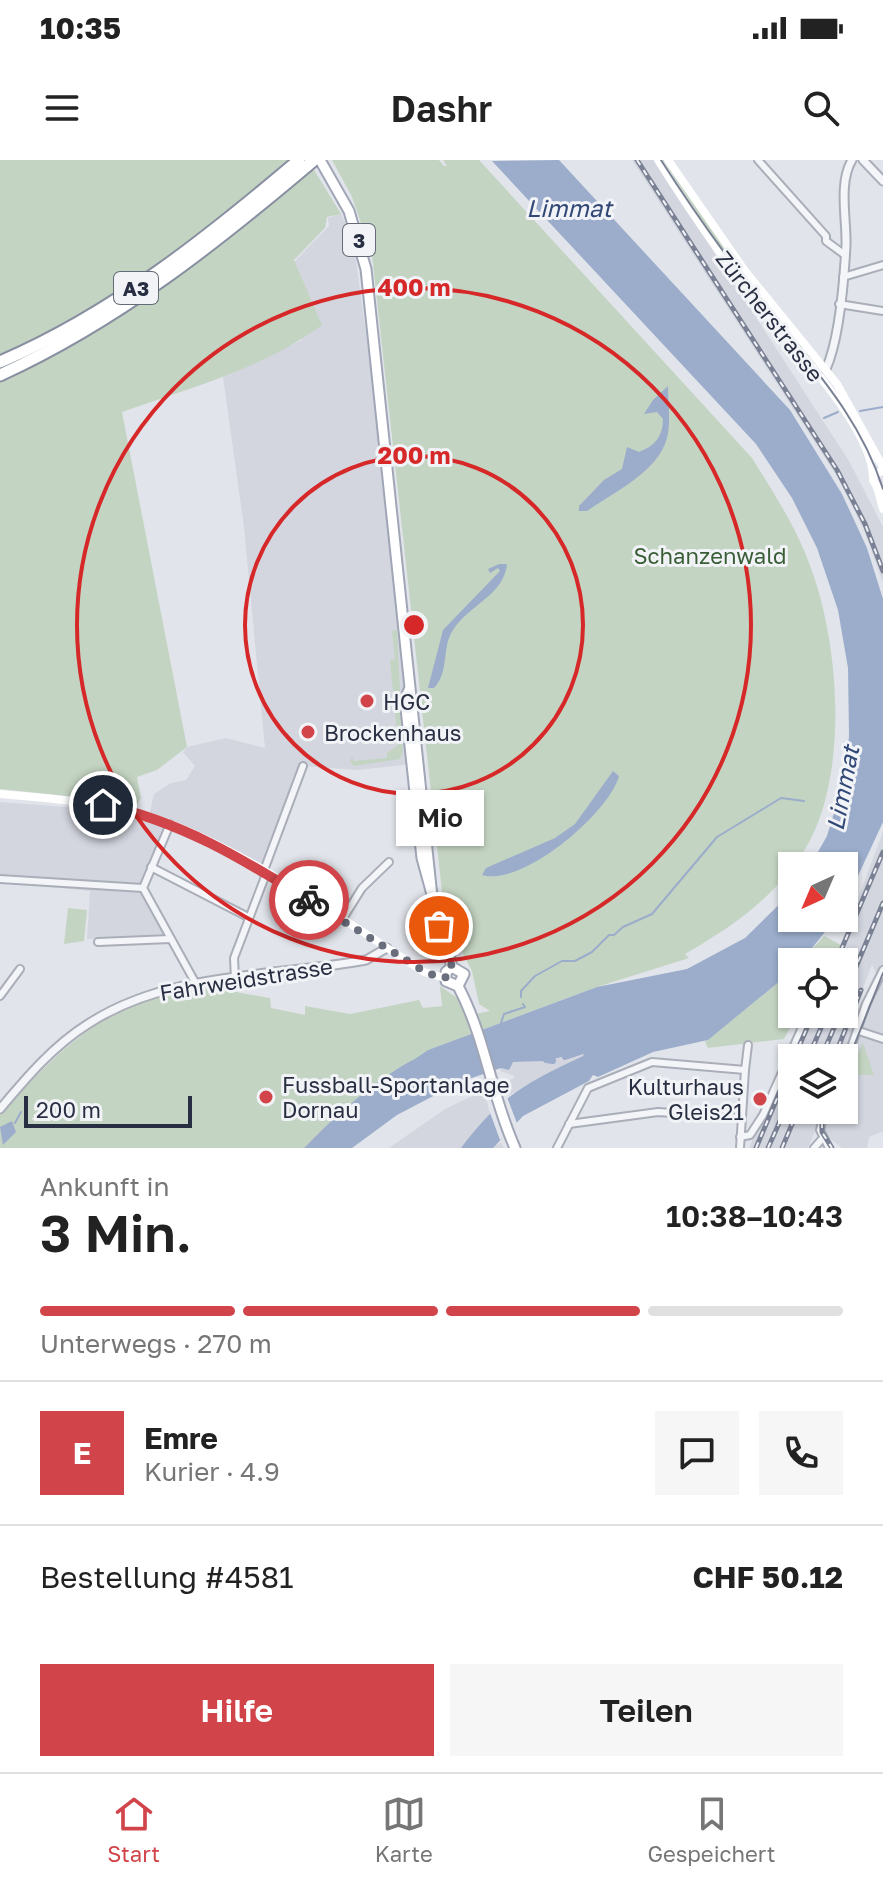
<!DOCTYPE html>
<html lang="de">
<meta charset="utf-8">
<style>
body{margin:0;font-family:"Golos Text",sans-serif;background:#f6f6f6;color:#222;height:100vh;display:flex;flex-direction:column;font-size:30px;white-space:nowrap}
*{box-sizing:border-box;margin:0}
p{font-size:26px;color:#767676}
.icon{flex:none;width:44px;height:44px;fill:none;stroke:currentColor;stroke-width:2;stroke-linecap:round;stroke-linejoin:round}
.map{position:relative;height:988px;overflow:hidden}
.sheet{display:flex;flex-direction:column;background:#fff;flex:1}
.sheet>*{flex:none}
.needle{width:52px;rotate:224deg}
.controls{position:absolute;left:778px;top:692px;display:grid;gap:16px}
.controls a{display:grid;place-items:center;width:80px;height:80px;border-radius:0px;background:#fff;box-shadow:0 2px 6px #0004;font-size:40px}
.scale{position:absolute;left:24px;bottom:20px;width:168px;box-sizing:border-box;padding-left:8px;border:4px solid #292f42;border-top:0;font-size:22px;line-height:28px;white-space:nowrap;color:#292f42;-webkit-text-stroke:6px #f1f3f7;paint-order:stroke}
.pin{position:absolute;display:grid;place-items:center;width:68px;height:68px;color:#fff;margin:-34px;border:4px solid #fff;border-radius:50%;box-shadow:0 2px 8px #0007}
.courier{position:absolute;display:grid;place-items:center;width:80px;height:80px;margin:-40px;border:6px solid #d14449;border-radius:50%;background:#fff;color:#222;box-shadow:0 2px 10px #0007}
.bubble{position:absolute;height:56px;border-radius:0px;background:#fff;box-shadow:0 2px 6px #0004;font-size:26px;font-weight:600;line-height:56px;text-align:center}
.headline em{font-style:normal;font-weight:600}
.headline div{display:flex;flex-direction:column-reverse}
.headline{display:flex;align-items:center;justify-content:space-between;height:136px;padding:0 40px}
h1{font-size:52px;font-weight:600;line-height:60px}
.bar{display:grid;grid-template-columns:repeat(4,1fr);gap:12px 8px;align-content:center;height:96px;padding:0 40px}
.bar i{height:10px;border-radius:6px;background:#e0e0e0}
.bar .active{background:#d14449}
.bar p{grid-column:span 4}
.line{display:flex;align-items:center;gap:20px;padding:0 40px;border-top:2px solid #e0e0e0}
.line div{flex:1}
.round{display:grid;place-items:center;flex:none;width:84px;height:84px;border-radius:0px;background:#f6f6f6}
.primary-button{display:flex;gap:16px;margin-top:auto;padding:16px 40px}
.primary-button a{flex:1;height:92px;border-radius:0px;background:#d14449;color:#fff;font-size:32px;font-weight:600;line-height:92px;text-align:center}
.primary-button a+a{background:#f6f6f6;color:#222}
.status{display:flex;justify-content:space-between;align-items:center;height:56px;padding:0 40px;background:#fff;direction:ltr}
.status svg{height:22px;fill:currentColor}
header{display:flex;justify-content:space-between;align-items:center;height:104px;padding:0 40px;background:#fff;font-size:36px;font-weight:600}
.menu{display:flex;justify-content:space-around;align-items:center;height:112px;border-top:2px solid #e0e0e0;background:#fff;font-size:22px;color:#767676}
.menu a{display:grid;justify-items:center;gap:4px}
.menu .active{color:#d14449}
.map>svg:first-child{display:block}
.built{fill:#d3d6df;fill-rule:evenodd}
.green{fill:#c4d4c2}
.water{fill:#9badcb}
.pier{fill:#e1e4ea}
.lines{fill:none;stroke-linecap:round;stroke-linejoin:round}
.stream{stroke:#9badcb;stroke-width:2}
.canal{stroke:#9badcb;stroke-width:6}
.minor-casing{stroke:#aaaeb8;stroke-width:10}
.tertiary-casing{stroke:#aaaeb8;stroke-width:11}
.primary-casing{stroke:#a0a6b6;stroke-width:13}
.motorway-casing{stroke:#888fa1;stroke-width:15}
.minor{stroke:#f4f5f8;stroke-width:6}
.tertiary{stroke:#f4f5f8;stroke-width:7}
.secondary{stroke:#fff;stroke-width:8}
.primary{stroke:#fff;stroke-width:9}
.motorway{stroke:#fff;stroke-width:11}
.tram{stroke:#7a8194;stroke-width:2}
.rail-casing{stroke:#7a8194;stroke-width:5}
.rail{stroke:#f1f3f7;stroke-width:2;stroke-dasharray:6;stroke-linecap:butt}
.done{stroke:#696e7d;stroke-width:8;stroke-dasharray:0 14.4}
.route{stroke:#d14449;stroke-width:10}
.ring{fill:none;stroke:#d62828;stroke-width:4}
.poi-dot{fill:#d14449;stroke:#f1f3f7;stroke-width:3}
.labels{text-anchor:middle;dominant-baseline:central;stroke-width:6;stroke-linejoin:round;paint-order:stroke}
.shield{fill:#f1f3f7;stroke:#656a78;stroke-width:2}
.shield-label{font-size:20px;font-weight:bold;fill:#292f42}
.street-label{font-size:22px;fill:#292f42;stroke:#f1f3f7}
.park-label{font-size:22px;fill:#395e36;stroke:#f1f3f7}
.poi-label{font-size:22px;fill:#292f42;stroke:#f1f3f7;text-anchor:start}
.water-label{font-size:24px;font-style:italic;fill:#324977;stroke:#f1f3f7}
.centre{fill:#d62828;stroke:#f1f3f7;stroke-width:4}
.ring-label{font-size:24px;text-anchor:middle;font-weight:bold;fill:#d62828;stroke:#f1f3f7;stroke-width:6;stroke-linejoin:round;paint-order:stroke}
</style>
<div class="status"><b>10:35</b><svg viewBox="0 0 49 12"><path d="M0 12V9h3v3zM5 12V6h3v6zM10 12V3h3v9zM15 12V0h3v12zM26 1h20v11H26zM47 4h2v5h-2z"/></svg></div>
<header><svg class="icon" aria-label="menu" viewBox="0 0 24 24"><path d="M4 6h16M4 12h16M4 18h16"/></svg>Dashr<svg class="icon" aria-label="search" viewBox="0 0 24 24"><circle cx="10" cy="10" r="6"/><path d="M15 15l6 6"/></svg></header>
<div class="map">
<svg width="883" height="988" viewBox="0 0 883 988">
<rect width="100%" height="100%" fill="#e1e4ea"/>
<!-- built -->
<g class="built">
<path d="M632,0H654L849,301L883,367V423L864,370L838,318Z"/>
<path d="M341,54L353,79L394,380L409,530L412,604L358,610L303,606L266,700L259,704L168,658L141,722L165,777L87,779L90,731L0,722V642L104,650L148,661L154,634L171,623L186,620L195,606L183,592L187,587L226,578L265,588L244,367L223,217L302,180L293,103L329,66L328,58Z"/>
<path d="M883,672V971L869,977L867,988H842L823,973L830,950H844V898H792V950H824L808,988H749L809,854H844V802H834ZM877,791L872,805L880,820L860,875L855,872L861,850L856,847Z"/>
<path d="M585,892L583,896L507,936L505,932L510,929L508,923L515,916L500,911V908L512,902L545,901Z"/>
<path d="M483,931L500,979L496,986L501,982L504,988H389L445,949Z"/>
</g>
<!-- green -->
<g class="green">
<path d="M0,0H308L341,54L327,57L325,68L294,100L322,165C264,208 190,228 122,252L187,587L157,610L137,617L141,638L136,647L105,640L0,629Z"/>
<path d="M332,0H439L444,6H447L443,0H479L752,298C775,335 798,370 812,411C840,489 849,619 804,691C774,738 732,767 685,794L689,798L597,827L428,890C419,901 408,902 397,909C365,930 331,960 304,988H0V955C54,894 115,832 203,829C224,828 249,835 270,838L271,848L305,855V846L350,854L419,840L423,848L442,846L440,826L457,838L467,856L490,851L479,844L472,811L445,759L372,95L352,37Z"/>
<path d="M659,0H666L816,202L814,207L733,108Z"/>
<path d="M397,470L403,592L400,599L354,606L350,601L352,597L354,601L387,598V593L398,585L390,500L395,499L392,471Z"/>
<path d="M68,748L87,750L84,781L64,784Z"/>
<path d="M824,776L841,785L834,802H801Z"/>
<path d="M792,811V854H798L784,879L708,888L705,882Z"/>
<path d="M863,883L874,915H848Z"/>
</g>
<!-- water -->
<g class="water">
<path d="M559,0L790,250L842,334L867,388L883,439V662L844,746V706H810L827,676L840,633L849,577L848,508L838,450L817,388L792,338L756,284L492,1Z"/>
<path d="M668,226C668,242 671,263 667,278C658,312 614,332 587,351H579V346L604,320L622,309L627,287L639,292C655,286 663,276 663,259L657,252L644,254L653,240Z"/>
<path d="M499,404H507C504,435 469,445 453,470C441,488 450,511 434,528H428L443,470L500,411L498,408L490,413L488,409Z"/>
<path d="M613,611L619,616C609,653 523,727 482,715L486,708L555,678L575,664Z"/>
<path d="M792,732V758H836L801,802H792V811L708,880L653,892L598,917L593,915L589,921L523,956L493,988H461C500,936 526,923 583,896L585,891L546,901L513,902L509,910L501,908L460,922L397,955L352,988H304C331,960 364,930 397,909C408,902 418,898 428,890L597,827L687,809L745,778Z"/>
<path d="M12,961L16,972L3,985L0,967Z"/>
</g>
<!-- pier -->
<path class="pier" d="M505,932L518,966L500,980L488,947Z"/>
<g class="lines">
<!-- stream -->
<g class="stream">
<path d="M860,251L883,247"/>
<path d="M824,258L838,252"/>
<path d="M521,837V831L535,816L562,801H575L592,792L609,775H614L623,767L652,754L717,677L781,638L804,641"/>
<path d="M500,866L504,854L525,847L523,844"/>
<path d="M15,963L21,952"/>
</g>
<!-- canal -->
<g class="canal">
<path d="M565,897L583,891"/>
<path d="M546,900L553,901"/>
</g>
<!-- minor casing -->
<g class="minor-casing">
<g id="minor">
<path d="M758,0L826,76V81L845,95"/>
<path d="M843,117L883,105"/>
<path d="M839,144L883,151"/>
<path d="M170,664L143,728L196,824"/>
<path d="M151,707L248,757"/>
<path d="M263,713L303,606"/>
<path d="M0,719L143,728"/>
<path d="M342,760L362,728L389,702"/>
<path d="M98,782L170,779"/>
<path d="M235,819L234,798L266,714"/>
<path d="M0,836L20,809"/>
<path d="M859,871L883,879"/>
<path d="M844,908L866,844L883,810"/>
<path d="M745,910L748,885"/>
<path d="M825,950L820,970L829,988"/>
<path d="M569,964L658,952L741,958"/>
<path d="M740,977L750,975L763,955L808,854"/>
<path d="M557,988L588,928L652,902L745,910L740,988"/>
<path d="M814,988L822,979"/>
</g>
</g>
<!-- tertiary casing -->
<g class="tertiary-casing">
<g id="tertiary">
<path d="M863,0L883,21"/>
<path d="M826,209C840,178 844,121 846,86C847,60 838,23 852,0"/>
<path d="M0,949C26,918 53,886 88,864C169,811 274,817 366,800L387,788"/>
</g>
</g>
<!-- primary casing -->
<g class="primary-casing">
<g id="primary">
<path d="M320,0L349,51L366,109L432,737"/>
<path d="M409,530L405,539L422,698L452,807"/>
<path d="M452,807L446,812V821L458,826C486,879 491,935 515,988"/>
<path d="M452,807L464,814L458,826"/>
</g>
</g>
<!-- motorway casing -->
<g class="motorway-casing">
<g id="motorway">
<path d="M0,202C112,154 207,78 299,0"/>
<path d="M0,215C118,161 216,83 314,0"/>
</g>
</g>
<!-- minor -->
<use href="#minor" class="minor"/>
<!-- tertiary -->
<use href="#tertiary" class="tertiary"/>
<!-- secondary -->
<g class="secondary">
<path d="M658,0C686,45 716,88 748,131C782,175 870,261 873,316"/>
<path d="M668,0L745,111L837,224L883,307"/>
<path d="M883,311L875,314L873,320L877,327L883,328"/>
<path d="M877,327L883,349"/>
<path d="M0,634C53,639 107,642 157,659C244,689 345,761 424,812L445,818"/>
</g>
<!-- primary -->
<use href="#primary" class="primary"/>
<!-- motorway -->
<use href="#motorway" class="motorway"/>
<!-- tram -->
<g class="tram">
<path d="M661,0C694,52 730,102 768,150C813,208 860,257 883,329"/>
<path d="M844,911L883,813"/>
<path d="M822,969L827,950"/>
</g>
<!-- rail casing -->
<g class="rail-casing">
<g id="rail">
<path d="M637,0L837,310L865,364L883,411"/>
<path d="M836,802L883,692"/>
<path d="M844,835L883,743"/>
<path d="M794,898L813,854"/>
<path d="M808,898L827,854"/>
<path d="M821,898L840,854"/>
<path d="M834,898L861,830"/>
<path d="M822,950V972L832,988"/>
<path d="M756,988L792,903"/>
<path d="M768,988L792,934"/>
<path d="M782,988L798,950"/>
</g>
</g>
<!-- rail -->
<use href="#rail" class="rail"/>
</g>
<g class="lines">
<!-- done -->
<path class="done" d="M309,740L427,813L445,818L452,807L439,766"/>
<!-- route -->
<path class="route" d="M103,645C179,660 244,700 309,740"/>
</g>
<!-- distance rings -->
<g class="ring">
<circle cx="414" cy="465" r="169"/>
<circle cx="414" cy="465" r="337"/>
</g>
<!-- markers -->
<g class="poi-dot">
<circle cx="367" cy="541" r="8"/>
<circle cx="308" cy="572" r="8"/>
<circle cx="266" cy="937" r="8"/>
<circle cx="760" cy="939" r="8"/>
</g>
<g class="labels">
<!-- shield labels -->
<g class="shield">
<rect x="343" y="64" width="32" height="32" rx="6"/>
<rect x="114" y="112" width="44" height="32" rx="6"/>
</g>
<g class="shield-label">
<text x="359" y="80">3</text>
<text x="136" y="128">A3</text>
</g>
<!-- street labels -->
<g class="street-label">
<text transform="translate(770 156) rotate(52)">Zürcherstrasse</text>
<text transform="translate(246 819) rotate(-9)">Fahrweidstrasse</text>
</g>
<!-- park labels -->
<g class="park-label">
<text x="710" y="395">Schanzenwald</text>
</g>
<!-- poi labels -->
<g class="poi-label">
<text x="383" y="541">HGC</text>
<text x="324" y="572">Brockenhaus</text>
<text x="282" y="924">Fussball-Sportanlage<tspan x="282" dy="25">Dornau</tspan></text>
<text x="744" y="926" text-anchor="end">Kulturhaus<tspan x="744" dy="25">Gleis21</tspan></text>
</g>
<!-- water labels -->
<g class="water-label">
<text x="569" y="47">Limmat</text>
<text transform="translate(842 628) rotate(-79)">Limmat</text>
</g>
</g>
<circle cx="414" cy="465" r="12" class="centre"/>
<g class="ring-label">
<text x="414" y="136">400 m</text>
<text x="414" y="304">200 m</text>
</g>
</svg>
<div class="controls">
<a><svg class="needle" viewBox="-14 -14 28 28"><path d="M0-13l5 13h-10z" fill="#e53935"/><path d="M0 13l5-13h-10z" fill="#767676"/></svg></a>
<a><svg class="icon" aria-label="locate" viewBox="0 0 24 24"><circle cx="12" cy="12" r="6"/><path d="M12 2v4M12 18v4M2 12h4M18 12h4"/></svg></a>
<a><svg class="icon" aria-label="layers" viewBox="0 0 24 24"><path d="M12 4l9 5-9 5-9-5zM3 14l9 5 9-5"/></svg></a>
</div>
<div class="scale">200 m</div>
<div class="pin" style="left:439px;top:766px;background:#ea580c"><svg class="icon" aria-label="bag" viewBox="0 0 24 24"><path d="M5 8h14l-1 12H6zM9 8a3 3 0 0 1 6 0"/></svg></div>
<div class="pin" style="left:103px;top:645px;background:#1f2937"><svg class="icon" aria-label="home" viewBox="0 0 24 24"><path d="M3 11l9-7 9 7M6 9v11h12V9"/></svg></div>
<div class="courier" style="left:309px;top:740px"><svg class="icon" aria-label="bike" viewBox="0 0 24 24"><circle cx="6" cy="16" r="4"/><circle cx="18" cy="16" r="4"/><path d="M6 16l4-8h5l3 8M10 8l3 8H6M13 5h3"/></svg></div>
<div class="bubble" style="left:396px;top:630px;width:88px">Mio</div>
</div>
<section class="sheet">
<div class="headline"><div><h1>3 Min.</h1><p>Ankunft in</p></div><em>10:38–10:43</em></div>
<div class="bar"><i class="active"></i><i class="active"></i><i class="active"></i><i></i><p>Unterwegs · 270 m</p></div>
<div class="line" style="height:144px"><b class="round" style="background:#d14449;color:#fff">E</b><div><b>Emre</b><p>Kurier · 4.9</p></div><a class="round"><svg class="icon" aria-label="chat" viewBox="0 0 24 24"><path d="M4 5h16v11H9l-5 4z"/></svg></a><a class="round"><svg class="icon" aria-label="phone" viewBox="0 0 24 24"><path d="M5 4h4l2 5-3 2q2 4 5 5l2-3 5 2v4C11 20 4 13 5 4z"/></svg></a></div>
<div class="line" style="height:104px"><div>Bestellung #4581</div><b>CHF 50.12</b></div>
<div class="primary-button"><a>Hilfe</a><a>Teilen</a></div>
</section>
<nav class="menu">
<a class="active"><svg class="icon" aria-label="home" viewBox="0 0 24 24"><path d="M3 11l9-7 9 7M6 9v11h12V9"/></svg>Start</a>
<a><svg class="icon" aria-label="map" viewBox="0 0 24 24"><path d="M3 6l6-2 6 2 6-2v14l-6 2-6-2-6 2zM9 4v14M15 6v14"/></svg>Karte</a>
<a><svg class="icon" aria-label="saved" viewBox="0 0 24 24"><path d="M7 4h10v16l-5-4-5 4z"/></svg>Gespeichert</a>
</nav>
